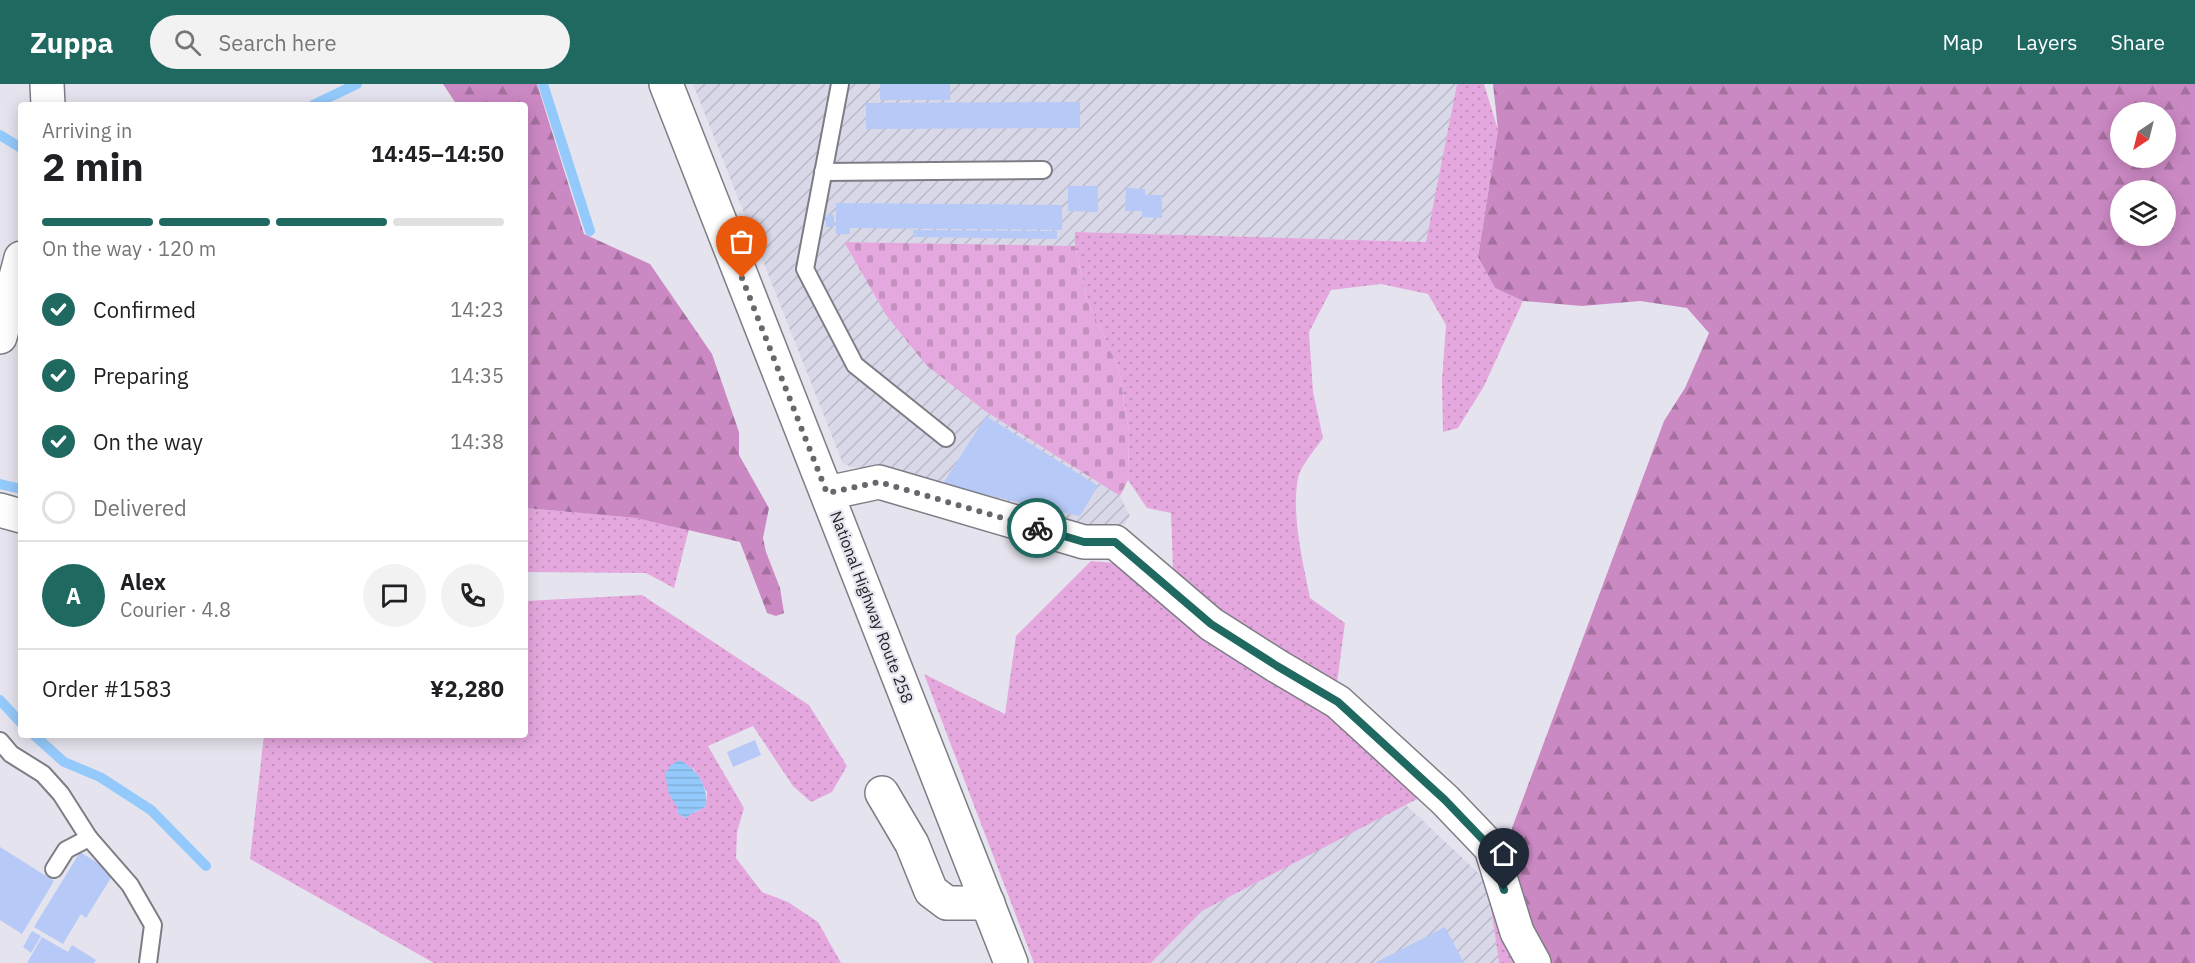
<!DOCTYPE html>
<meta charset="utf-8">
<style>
body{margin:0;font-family:"IBM Plex Sans",sans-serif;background:#f2f2f2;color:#202124;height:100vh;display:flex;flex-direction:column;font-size:22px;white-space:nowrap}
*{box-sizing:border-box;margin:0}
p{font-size:20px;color:#757577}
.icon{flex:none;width:33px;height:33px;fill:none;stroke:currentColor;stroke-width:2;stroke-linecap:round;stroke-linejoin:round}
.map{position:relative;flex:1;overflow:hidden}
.panel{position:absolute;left:18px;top:18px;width:510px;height:636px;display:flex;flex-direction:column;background:#fff;border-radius:6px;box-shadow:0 3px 15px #0003}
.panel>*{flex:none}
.needle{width:39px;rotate:215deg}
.buttons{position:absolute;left:2110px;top:18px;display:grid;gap:12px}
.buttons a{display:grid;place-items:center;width:66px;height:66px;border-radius:50%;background:#fff;box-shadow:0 3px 15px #0003;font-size:30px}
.pin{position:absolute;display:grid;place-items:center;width:51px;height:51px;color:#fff;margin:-62px -26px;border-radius:50% 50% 50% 0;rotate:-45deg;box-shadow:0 0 6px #0007}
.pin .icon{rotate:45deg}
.courier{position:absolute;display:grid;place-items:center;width:60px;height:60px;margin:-30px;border:4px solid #1f6961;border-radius:50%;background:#fff;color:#222;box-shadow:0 2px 8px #0007}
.summary em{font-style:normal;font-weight:800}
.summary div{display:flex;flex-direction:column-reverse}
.summary{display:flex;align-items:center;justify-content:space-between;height:102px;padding:0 24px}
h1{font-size:39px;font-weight:800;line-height:45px}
.bar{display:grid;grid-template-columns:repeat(4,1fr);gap:9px 6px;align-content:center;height:72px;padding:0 24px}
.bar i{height:8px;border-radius:4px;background:#e0e0e0}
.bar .current{background:#1f6961}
.bar p{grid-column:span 4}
.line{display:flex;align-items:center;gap:15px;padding:0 24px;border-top:2px solid #e0e0e0}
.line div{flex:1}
.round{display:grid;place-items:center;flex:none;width:63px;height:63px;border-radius:32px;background:#f2f2f2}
ol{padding:0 24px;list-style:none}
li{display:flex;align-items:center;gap:18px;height:66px}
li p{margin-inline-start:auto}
li .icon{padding:6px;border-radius:50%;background:#1f6961;color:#fff;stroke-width:4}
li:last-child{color:#757577}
li i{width:33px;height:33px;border:3px solid #e0e0e0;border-radius:50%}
header{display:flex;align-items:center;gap:36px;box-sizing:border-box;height:84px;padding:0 30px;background:#1f6961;color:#fff}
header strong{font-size:28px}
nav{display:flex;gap:33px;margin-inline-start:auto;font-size:21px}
.search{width:420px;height:54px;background:#f2f2f2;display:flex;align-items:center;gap:15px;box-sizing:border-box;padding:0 21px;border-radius:33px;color:#757577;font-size:22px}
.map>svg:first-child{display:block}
.industrial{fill:url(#industrial-furrows)}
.grass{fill:url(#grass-dots);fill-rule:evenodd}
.forest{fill:url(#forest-firs);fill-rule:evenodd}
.cemetery{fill:url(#cemetery-stones)}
.water{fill:url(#water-rules)}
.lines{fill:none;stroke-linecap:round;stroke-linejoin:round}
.stream{stroke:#94cafb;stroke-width:10}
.building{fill:#b7c9f7}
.service-casing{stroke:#7d7d85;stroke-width:20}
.minor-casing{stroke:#7d7d85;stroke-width:36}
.trunk-casing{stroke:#7d7d85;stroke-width:36}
.service{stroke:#fff;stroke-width:16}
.minor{stroke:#fff;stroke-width:33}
.trunk{stroke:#fff;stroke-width:33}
.done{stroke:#68676d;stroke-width:6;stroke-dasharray:0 10.8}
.route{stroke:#1f6961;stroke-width:8}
.labels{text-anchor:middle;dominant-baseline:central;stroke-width:4.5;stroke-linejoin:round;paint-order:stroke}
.street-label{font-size:16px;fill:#242427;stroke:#e5e4ee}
</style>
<header>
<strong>Zuppa</strong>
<div class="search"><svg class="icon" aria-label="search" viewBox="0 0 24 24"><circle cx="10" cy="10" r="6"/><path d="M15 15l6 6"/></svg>Search here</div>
<nav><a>Map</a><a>Layers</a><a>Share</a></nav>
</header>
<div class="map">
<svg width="2195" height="879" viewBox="0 0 2195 879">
<defs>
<pattern id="industrial-furrows" width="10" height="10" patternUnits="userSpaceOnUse" patternTransform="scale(1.5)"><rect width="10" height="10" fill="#d9d8e9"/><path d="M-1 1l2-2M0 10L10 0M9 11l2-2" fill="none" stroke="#bab9c8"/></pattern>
<pattern id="grass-dots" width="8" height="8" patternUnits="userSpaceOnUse" patternTransform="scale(1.5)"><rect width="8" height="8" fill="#e5a8de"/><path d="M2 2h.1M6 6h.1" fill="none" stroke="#c490be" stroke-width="1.8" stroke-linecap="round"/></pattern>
<pattern id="forest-firs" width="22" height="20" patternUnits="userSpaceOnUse" patternTransform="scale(1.5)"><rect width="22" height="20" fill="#cb89c4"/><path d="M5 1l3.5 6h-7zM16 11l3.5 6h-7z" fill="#a5709f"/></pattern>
<pattern id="cemetery-stones" width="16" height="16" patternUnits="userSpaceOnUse" patternTransform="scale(1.5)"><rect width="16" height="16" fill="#e5a8de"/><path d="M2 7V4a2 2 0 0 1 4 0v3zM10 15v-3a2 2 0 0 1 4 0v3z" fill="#c490be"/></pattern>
<pattern id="water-rules" width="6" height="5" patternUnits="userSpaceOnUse" patternTransform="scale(1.5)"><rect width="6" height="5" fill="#94cafb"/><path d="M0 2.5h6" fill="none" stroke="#7fadd7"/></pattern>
</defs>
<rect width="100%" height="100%" fill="#e5e4ee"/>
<!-- industrial -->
<g class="industrial">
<path d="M693,0H1457L1427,158L1076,148L1075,162L844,158L886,231L926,281L985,327L1120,412L1130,432L1119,449L1084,450L843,380Z"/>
<path d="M1405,720L1487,797L1499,879H1151L1202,827Z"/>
</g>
<!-- grass -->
<g class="grass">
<path d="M1457,0H1484L1498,46L1478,173L1495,204L1523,217L1484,302L1458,344L1443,348L1442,296L1446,241L1428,210L1381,200L1331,206L1309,248L1313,308L1323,354C1316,364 1300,383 1298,394C1291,431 1303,478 1310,514L1345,539L1337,599L1313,590L1197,512L1173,486L1171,429L1147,424L1128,396L1129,347L1119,285L1087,216L1075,162V148L1426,158Z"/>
<path d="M525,424L636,434L689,445L674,504L646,489L525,488Z"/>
<path d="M1091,477L1127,480L1350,640L1419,714L1202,827L1151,879H1034L924,590L1005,630L1016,552Z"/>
<path d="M642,511L809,621L847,682L832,708L811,718L793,702L753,642L708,662L744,724L737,748L736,774L762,808L788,818L818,838L841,879H434L250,775L264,651H525V517ZM693,684L707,708L706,722C699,727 692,728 686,734L678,730L677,723Z"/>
<path d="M1487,797L1520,879H1499Z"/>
</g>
<!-- forest -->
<g class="forest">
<path d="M443,0H537L584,150L650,180L712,270L739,348V371L769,424L763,454L766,468L780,504L784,529L776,532L767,529L740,458L636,434L525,424V170L528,145L525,141V21H457Z"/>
<path d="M1493,0H2195V879H1550L1536,857L1517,790L1512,744L1664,337L1685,304L1709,249L1687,224L1640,217L1582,222L1523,217L1495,204L1478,173L1498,46ZM2121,28H2166V74H2121ZM2121,106H2166V152H2121Z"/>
</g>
<!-- cemetery -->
<path class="cemetery" d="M844,158L1075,162L1087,216L1119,285L1129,347L1128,396L1120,412L985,327L926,281L886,231Z"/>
<!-- water -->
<path class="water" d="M680,676C698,687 708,701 706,722C699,727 692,728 686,734L678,730L677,723L669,710L665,690L671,681Z"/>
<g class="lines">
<!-- stream -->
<g class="stream">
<path d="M543,0L590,147"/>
<path d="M313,21L357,0"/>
<path d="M0,51L21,64"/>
<path d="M0,400L21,405"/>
<path d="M0,616L21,639"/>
<path d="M34,651L64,678L100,693L151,726L206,782"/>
</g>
</g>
<!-- building -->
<g class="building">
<rect x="880" y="0" width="70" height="16"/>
<path d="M1080,18V44L866,45V19Z"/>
<path d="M1068,102H1098V128L1068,127Z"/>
<path d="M1126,104L1145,105V111H1162V134L1142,133V127H1125Z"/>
<path d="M836,119L1062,121V146L850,144V150H836Z"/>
<rect x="826" y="131" width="8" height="12"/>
<path d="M913,146L1057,147V155L913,153Z"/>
<path d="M986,332L1098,402L1080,432L942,401Z"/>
<path d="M755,656L761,671L733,683L727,668Z"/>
<path d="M0,763L54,797L22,850L0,836Z"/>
<path d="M80,768L114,789L86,834L81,830L63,860L34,843Z"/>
<path d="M1445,843L1464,879H1375Z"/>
<path d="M32,847L41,852L31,869L23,863Z"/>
<path d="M42,853L68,868L72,861L96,876L94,879H27Z"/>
</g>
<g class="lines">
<!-- service casing -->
<g class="service-casing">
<g id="service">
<path d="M840,0L805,185L855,281L946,354"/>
<path d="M823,88L1043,86"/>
<path d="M0,657L11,670L43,690L61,710L89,754L130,801L153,841L148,879"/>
<path d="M54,785L66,766L89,754"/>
</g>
</g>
<!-- minor casing -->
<g class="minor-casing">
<g id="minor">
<path d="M47,0L48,21"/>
<path d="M0,253L21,174"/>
<path d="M827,409L879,398L1084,458H1115L1211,540L1277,582L1338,618L1445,716L1491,764L1517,848L1534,879"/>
<path d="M0,426L21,432"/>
<path d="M882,709L912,760L931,807L947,819H988"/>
</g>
</g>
<!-- trunk casing -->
<g class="trunk-casing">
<path id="trunk" d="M666,0L1011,879"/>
</g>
<!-- service -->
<use href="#service" class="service"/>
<!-- minor -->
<use href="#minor" class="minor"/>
<!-- trunk -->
<use href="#trunk" class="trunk"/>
</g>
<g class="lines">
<!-- done -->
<path class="done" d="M742,194L827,409L879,398L1037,444"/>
<!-- route -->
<path class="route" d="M1037,444L1084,458H1115L1211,540L1277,582L1338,618L1445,716L1491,764L1504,806"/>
</g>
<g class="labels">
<!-- street labels -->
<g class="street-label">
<text transform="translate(872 523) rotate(69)">National Highway Route 258</text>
</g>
</g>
</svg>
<div class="buttons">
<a><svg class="needle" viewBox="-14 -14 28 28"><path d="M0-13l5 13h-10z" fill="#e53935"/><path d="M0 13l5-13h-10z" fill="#757577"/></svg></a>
<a><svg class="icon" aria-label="layers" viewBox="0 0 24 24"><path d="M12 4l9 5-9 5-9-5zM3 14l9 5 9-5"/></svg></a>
</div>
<div class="pin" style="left:742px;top:194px;background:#ea580c"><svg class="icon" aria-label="bag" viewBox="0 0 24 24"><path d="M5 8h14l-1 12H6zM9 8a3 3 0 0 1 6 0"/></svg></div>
<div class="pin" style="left:1504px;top:806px;background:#1f2937"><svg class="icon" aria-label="home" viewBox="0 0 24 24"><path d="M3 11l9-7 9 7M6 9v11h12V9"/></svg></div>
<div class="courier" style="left:1037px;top:444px"><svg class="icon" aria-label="bike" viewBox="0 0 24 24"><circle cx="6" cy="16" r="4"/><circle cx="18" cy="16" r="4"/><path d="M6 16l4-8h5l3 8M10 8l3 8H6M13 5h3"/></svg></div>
<section class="panel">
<div class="summary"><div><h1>2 min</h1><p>Arriving in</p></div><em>14:45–14:50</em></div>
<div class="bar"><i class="current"></i><i class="current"></i><i class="current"></i><i></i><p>On the way · 120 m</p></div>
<ol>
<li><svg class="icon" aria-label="check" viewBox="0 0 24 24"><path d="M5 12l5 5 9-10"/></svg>Confirmed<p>14:23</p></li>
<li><svg class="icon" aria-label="check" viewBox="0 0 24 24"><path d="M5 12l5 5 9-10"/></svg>Preparing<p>14:35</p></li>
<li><svg class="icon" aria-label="check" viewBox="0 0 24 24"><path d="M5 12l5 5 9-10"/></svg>On the way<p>14:38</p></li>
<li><i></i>Delivered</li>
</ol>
<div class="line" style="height:108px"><b class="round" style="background:#1f6961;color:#fff">A</b><div><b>Alex</b><p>Courier · 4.8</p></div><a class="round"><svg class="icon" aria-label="chat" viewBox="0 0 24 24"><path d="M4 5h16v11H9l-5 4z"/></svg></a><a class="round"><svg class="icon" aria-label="phone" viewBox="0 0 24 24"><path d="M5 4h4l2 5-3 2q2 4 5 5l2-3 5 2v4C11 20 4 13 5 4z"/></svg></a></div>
<div class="line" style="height:78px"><div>Order #1583</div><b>¥2,280</b></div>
</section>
</div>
